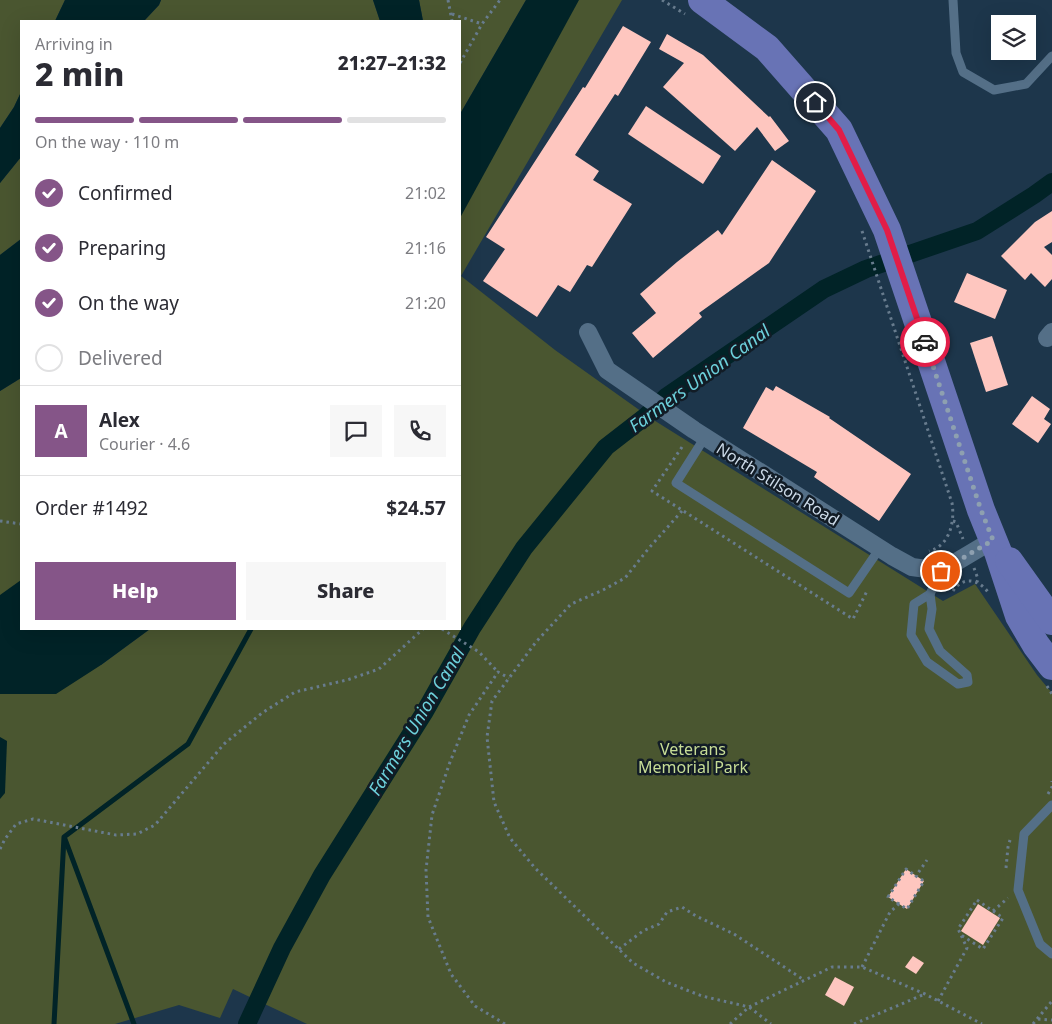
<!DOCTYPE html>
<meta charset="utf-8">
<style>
body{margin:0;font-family:"Noto Sans",sans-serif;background:#f7f7f7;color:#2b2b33;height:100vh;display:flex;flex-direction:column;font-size:19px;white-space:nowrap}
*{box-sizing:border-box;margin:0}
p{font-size:16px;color:#7c7c81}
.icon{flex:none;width:28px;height:28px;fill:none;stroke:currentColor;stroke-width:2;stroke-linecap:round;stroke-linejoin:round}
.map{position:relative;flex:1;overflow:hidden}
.side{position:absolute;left:20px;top:20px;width:441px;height:610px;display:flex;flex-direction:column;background:#fff;border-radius:0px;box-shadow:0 5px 20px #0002}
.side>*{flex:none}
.buttons{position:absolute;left:991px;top:15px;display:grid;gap:10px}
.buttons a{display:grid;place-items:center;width:45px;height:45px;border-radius:0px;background:#fff;box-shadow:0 5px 20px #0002;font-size:25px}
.pin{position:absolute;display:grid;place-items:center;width:42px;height:42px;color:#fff;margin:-21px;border:2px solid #fff;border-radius:50%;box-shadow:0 1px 5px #0007}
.courier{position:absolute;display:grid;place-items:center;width:50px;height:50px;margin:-25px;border:4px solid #e11d48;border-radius:50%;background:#fff;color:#222;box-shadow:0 1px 6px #0007}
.headline em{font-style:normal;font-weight:800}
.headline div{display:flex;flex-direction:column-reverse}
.headline{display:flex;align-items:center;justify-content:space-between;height:85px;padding:0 15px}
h1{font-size:32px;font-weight:800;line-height:38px}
.bar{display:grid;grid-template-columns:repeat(4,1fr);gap:8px 5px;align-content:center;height:60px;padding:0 15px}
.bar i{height:6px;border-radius:4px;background:#e1e1e2}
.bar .active{background:#855588}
.bar p{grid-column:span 4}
.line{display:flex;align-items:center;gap:12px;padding:0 15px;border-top:1px solid #e1e1e2}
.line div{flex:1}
.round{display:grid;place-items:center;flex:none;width:52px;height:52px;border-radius:0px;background:#f7f7f7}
ol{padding:0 15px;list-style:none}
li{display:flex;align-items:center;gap:15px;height:55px}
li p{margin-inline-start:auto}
li .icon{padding:5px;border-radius:50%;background:#855588;color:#fff;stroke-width:4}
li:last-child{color:#7c7c81}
li i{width:28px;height:28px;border:2px solid #e1e1e2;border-radius:50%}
.cta{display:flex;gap:10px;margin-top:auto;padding:10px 15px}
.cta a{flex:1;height:58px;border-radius:0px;background:#855588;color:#fff;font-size:20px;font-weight:800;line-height:58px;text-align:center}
.cta a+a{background:#f7f7f7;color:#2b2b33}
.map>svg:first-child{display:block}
.green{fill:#4a5630}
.water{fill:#012327}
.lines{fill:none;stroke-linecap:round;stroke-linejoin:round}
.stream{stroke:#012327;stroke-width:5}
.canal{stroke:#012327;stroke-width:18}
.building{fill:#fec6bf}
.path{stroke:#687c8e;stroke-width:3;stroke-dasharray:2.5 4;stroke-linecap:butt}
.service{stroke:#546f87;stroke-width:9}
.minor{stroke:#546f87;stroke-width:18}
.primary{stroke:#6873b5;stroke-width:28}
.done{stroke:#8ea0b0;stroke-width:5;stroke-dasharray:0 9}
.route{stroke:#e11d48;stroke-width:6}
.labels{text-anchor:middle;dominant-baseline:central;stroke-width:5;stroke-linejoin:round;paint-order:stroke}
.street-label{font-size:16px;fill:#cbd9e7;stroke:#121c26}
.park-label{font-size:16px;fill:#c7dd96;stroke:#121c26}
.water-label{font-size:18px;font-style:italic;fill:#6cd0db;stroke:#121c26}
</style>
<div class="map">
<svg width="1052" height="1024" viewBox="0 0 1052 1024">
<rect width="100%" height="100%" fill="#1d364b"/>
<!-- green -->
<g class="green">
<path d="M0,0H65L55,21H21V92L14,107L0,128Z"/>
<path d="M161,0H373L380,21H144L159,5Z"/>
<path d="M419,0H526L460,114V21H423Z"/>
<path d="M564,0H622L461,276L555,350L652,419L943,601L975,584L1037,675L1052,693V1024H307L233,989L220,1018L179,1005L115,1024H0V391L21,378V629L101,665L150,629H460V215Z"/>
<path d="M21,157V239L0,255V183Z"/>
</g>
<!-- water -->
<g class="water">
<path d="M65,0H161L159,5L144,21H55Z"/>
<path d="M373,0H419L423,21H380Z"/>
<path d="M526,0H579L460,218V114Z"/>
<path d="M21,92V157L0,183V128L14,107Z"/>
<path d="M21,239V378L0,391V255Z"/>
<path d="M21,580V629H150L101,665L56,694H0V595Z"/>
<path d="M0,737L7,741L5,793L0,799Z"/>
</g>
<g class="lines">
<!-- stream -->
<g class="stream">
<path d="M65,839L134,1024"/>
<path d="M54,1024L64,837L188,744L251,629"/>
</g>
<!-- canal -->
<path class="canal" d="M247,1024L282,948L322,875L424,713L472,628L524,548L606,447L646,416L666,397L824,289L866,269L977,231L1034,195L1052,182"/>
</g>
<!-- building -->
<g class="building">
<path d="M623,26L651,42L618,96L615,94L575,155L599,171L593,180L632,204L592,267L587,265L570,292L558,285L537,317L483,281L505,249L486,237L583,87L585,88Z"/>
<path d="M667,34L703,55L769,117L770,116L789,141L775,151L757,127L735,151L663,87L684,63L659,49Z"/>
<path d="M646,106L721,156L703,184L628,134Z"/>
<path d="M772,160L816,191L769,263L699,313L702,317L653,358L632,333L656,313L640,294L677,262L718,230L722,235Z"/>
<path d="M1052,211V242L1044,247L1052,255V279L1045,287L1031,273L1025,280L1001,256L1035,222Z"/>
<path d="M967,273L1007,290L995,319L954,302Z"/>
<path d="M992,336L1008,385L986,392L970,343Z"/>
<path d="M776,386L830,417L829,418L911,474L879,521L814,477L817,472L743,428L766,387L773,391Z"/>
<path d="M1032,396L1050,409L1044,419L1051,424L1038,443L1012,424Z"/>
<path d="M906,869L924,881L907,909L888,897Z"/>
<path d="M978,904L1000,918L983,945L961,931Z"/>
<path d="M913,956L924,963L916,974L905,967Z"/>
<path d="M835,977L854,987L844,1006L825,995Z"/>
</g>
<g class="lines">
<!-- path -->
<g class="path">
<path d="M448,0L452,21"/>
<path d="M662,0L685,14"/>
<path d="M452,14L482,24"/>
<path d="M460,63L482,24L500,0"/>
<path d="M862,231L952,503C955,521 950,546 929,551"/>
<path d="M682,447L652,491L853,619L867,591"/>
<path d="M682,511L649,548L625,578L603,590L571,604L536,642L492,701L487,737L494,802L510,838L535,868L633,963L666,982L702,996L749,1007L832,967H862L925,994L982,1024"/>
<path d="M0,521L21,524"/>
<path d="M953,521L956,522L963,539"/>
<path d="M974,568L978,579L977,582"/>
<path d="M953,591C963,576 978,579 988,592"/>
<path d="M442,629L479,652L498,672"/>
<path d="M1047,686L1052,694"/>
<path d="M1048,794L1052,787V781"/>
<path d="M0,849L5,839L16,824L33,819L116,835L137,834L155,825L224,744L262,713L295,692L347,680L379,669L423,629"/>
<path d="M1006,868L1008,847L1010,840"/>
<path d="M977,900L1003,918L983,949L961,935L958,929Z"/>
<path d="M899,904L888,897L906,869L916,876"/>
<path d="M993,911L1008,898"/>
<path d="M619,949L643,931L659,924L667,912L682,907L696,916L734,934L804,980"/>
<path d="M862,967L890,912L899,904L907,909L924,881L916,876L927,860"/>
<path d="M938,1001L967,948L961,935"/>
<path d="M1038,1019L1052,1020"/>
<path d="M505,1024L475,1006L451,974L428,917L426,870L432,815L450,762L469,715L498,672L509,678"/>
<path d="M730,1024L749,1007L771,1024"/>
<path d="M854,1024L925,994"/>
<path d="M1033,1024L1052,1001"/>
</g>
<!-- service -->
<g class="service">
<path d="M953,0L956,53L963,72L994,90L1026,84L1052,56"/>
<path d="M705,437L676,483L849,593L880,548"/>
<path d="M930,594L932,609L929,629L940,651L967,675L968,682L958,684L927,662L911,635L914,604Z"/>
<path d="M930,594L941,571"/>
<path d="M1052,805L1024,834L1018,890L1040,944L1052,954"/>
</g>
<!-- minor -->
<g class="minor">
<path d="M588,332L607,370L694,430L892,556L912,567L941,571L993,540"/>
<path d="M1047,338L1052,332"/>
</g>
<!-- primary -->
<g class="primary">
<path d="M702,0L767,48L839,130L887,230L981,510L998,552L1019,616L1036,645L1052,666"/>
<path d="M1009,561L1052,621"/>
</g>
</g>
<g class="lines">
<!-- done -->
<path class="done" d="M925,342L981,510L993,540L941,571"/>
<!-- route -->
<path class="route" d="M815,102L839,130L887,230L925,342"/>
</g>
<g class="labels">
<!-- street labels -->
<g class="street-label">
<text transform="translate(778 484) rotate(32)">North Stilson Road</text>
</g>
<!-- park labels -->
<g class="park-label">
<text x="693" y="749">Veterans<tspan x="693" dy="18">Memorial Park</tspan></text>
</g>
<!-- water labels -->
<g class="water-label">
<text transform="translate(699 378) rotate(-36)">Farmers Union Canal</text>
<text transform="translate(416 721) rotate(-59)">Farmers Union Canal</text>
</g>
</g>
</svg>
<div class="buttons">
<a><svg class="icon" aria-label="layers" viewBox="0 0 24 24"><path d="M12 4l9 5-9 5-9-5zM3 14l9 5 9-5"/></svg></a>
</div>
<div class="pin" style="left:941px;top:571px;background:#ea580c"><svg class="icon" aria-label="bag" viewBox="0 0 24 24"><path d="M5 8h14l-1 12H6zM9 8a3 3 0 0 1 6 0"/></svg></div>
<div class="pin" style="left:815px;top:102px;background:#1f2937"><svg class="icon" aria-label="home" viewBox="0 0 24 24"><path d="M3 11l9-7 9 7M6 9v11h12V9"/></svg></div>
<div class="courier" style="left:925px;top:342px"><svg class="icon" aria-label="car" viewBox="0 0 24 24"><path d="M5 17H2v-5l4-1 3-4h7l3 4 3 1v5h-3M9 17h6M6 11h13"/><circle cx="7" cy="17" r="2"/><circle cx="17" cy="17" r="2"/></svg></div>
<section class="side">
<div class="headline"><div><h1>2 min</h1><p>Arriving in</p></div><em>21:27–21:32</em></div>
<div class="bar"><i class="active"></i><i class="active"></i><i class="active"></i><i></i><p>On the way · 110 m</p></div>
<ol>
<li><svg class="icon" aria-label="check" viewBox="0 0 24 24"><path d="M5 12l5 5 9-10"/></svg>Confirmed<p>21:02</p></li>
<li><svg class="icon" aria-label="check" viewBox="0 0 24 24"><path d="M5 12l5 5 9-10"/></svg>Preparing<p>21:16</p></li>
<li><svg class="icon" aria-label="check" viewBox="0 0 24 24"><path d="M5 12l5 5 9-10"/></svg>On the way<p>21:20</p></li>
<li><i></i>Delivered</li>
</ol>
<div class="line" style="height:90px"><b class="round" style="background:#855588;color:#fff">A</b><div><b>Alex</b><p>Courier · 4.6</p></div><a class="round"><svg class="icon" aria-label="chat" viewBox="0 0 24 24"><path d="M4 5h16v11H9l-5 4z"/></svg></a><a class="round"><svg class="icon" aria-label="phone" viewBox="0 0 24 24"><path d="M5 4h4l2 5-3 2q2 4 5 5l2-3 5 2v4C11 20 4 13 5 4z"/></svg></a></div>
<div class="line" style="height:65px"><div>Order #1492</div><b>$24.57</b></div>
<div class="cta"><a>Help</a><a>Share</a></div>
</section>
</div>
